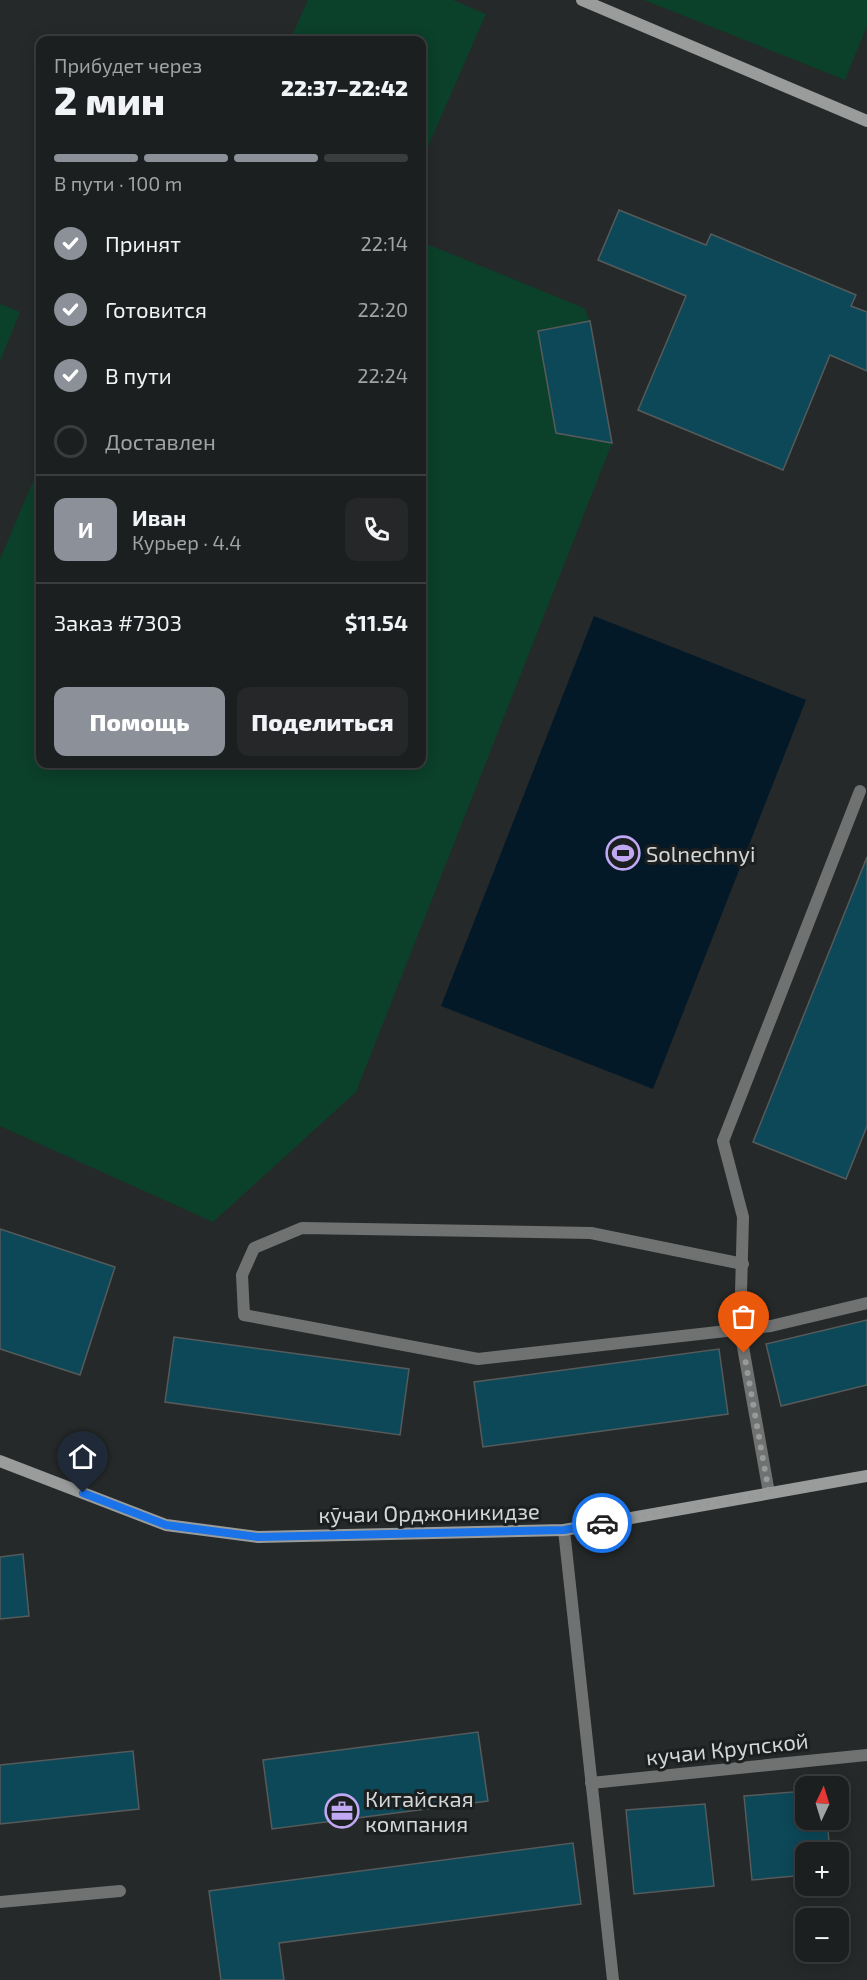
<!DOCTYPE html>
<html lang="ru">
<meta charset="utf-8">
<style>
body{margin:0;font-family:"Exo 2",sans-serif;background:#252728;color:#f1f3f6;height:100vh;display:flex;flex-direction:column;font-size:22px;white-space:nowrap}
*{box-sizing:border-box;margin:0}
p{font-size:20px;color:#a0a2a4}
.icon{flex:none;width:33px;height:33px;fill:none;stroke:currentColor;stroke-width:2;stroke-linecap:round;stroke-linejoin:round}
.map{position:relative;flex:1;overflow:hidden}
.sheet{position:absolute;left:36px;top:36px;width:390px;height:732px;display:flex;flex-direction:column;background:#1c1f1f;border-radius:12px;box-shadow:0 3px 15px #0003,0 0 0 2px #3a3d3d}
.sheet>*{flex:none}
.needle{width:39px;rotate:4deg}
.controls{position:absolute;left:795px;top:1776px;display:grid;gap:12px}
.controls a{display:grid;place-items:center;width:54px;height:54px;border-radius:12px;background:#1c1f1f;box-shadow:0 3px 15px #0003,0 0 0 2px #3a3d3d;font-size:30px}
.pin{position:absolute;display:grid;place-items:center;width:51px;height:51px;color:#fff;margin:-62px -26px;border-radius:50% 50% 50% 0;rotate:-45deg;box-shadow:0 0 6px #0007}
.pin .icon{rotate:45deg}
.courier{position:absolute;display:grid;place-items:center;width:60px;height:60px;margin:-30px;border:4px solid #1a73e8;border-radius:50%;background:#fff;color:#222;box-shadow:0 2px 8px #0007}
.summary em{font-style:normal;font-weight:800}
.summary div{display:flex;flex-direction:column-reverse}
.summary{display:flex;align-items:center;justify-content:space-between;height:102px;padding:0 18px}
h1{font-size:39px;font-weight:800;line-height:45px}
.bar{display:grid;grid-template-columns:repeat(4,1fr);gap:9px 6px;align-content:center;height:72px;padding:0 18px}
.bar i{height:8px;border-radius:4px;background:#3a3d3d}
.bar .active{background:#8c9099}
.bar p{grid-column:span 4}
.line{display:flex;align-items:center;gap:15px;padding:0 18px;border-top:2px solid #3a3d3d}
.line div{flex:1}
.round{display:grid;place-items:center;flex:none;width:63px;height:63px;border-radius:12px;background:#252728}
ol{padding:0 18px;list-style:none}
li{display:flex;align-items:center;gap:18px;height:66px}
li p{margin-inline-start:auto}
li .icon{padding:6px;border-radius:50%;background:#8c9099;color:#fff;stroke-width:4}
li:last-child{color:#a0a2a4}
li i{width:33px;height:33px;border:3px solid #3a3d3d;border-radius:50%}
.button{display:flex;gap:12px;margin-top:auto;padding:12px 18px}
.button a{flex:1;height:69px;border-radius:12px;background:#8c9099;color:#fff;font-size:24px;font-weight:800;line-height:69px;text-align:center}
.button a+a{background:#252728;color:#f1f3f6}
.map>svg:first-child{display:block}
.green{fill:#0b402a}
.water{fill:#031928}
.building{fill:#0d4858;stroke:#565a5b;stroke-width:1.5}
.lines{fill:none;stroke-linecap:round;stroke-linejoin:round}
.lane{stroke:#707271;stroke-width:12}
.street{stroke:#707271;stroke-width:12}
.secondary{stroke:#999c9b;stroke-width:12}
.done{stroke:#989a9a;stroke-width:6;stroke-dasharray:0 10.8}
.route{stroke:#1a73e8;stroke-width:8}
.labels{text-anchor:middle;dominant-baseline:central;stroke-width:6;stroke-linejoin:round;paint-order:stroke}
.poi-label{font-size:22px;fill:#d5d7d7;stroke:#1c1f20;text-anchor:start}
.street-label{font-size:22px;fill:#d5d7d7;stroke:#1c1f20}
</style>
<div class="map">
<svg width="867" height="1980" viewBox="0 0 867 1980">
<rect width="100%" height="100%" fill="#262929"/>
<!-- green -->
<g class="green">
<path d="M308,0H453L486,14L422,160V40H290Z"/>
<path d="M644,0H867V26L845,80Z"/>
<path d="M422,242L584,308L590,321L612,443L356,1092L213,1222L0,1126V559L40,465V764H422Z"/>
<path d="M0,304L20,312L0,361Z"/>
</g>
<!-- water -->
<path class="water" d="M594,616L806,700L653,1089L441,1006Z"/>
<!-- building -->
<g class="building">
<path d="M619,210L706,245L711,234L856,295L851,306L867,312V371L830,355L783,470L638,410L686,296L598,260Z"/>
<path d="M590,321L612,443L556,433L538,331Z"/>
<path d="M867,857V1126L846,1179L753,1142Z"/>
<path d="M0,1229L115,1267L80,1375L0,1349Z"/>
<path d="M867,1320V1385L781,1406L766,1344Z"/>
<path d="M174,1337L409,1369L400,1435L165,1402Z"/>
<path d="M719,1349L728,1414L483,1447L474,1382Z"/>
<path d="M23,1554L29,1616L0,1619V1557Z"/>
<path d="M478,1732L488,1801L272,1829L263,1760Z"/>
<path d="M133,1751L139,1809L0,1824V1765Z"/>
<path d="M806,1791V1820H827L830,1852H806V1875L752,1880L744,1796Z"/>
<path d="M705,1804L714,1886L634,1894L626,1810Z"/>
<path d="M573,1843L581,1904L279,1943L284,1980H221L209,1891Z"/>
</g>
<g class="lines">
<!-- lane -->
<g class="lane">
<path d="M743,1264L591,1233L302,1228L254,1248L242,1275L244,1315L478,1359L771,1326L867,1303"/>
<path d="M769,1493L740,1330L743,1217L723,1141L860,791"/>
<path d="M0,1902L120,1891"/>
</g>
<!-- street -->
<g class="street">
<path d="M564,1530L613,1980"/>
<path d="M591,1783L867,1755"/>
</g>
<!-- secondary -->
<g class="secondary">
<path d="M582,0L867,121"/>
<path d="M0,1461L166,1525L258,1537L564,1530L867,1476"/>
</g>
</g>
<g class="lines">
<!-- done -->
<path class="done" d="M602,1523L769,1493L744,1353"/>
<!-- route -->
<path class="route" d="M83,1493L166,1525L258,1537L564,1530L602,1523"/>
</g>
<!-- icons -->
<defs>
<g id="stadium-ring" transform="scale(1.725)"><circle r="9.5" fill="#1c1f20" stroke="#c1a8f3" stroke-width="1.5"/><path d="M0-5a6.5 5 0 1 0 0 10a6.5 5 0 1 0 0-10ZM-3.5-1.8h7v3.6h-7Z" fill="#c1a8f3"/></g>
<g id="office-ring" transform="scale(1.725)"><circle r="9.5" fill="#1c1f20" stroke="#c1a8f3" stroke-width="1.5"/><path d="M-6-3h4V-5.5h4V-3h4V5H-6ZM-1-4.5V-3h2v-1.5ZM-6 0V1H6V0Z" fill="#c1a8f3"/></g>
</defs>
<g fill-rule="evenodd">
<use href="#stadium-ring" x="623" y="853"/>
<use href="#office-ring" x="342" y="1811"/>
</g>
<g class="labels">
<!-- poi labels -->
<g class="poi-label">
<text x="646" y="853">Solnechnyi</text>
<text x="365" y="1798">Китайская<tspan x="365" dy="25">компания</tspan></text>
</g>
<!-- street labels -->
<g class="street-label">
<text transform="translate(429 1512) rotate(-1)">кӯчаи Орджоникидзе</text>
<text transform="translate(727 1748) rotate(-6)">кучаи Крупской</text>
</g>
</g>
</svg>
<div class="controls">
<a><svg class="needle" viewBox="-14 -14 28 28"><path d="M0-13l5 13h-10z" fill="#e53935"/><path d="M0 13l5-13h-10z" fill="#a0a2a4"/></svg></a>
<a>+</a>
<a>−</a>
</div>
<div class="pin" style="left:744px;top:1353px;background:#ea580c"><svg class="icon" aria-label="bag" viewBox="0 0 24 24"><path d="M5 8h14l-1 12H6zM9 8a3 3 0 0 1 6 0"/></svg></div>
<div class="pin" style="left:83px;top:1493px;background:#1f2937"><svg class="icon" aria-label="home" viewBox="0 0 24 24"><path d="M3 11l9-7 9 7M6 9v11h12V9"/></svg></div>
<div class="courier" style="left:602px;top:1523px"><svg class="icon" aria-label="car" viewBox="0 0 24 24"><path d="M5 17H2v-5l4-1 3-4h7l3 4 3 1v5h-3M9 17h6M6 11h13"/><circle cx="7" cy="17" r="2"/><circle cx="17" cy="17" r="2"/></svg></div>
<section class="sheet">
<div class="summary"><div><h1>2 мин</h1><p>Прибудет через</p></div><em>22:37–22:42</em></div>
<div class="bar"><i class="active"></i><i class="active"></i><i class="active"></i><i></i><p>В пути · 100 m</p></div>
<ol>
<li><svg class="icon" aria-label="check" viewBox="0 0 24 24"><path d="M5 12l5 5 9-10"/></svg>Принят<p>22:14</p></li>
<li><svg class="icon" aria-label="check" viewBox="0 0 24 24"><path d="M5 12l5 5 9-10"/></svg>Готовится<p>22:20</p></li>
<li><svg class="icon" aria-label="check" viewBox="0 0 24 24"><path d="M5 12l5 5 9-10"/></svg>В пути<p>22:24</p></li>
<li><i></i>Доставлен</li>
</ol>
<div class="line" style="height:108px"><b class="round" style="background:#8c9099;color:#fff">И</b><div><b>Иван</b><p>Курьер · 4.4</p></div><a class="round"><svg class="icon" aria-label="phone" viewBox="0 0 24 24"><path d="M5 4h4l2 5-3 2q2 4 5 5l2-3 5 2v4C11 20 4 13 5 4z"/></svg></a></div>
<div class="line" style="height:78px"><div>Заказ #7303</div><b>$11.54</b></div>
<div class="button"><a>Помощь</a><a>Поделиться</a></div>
</section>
</div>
